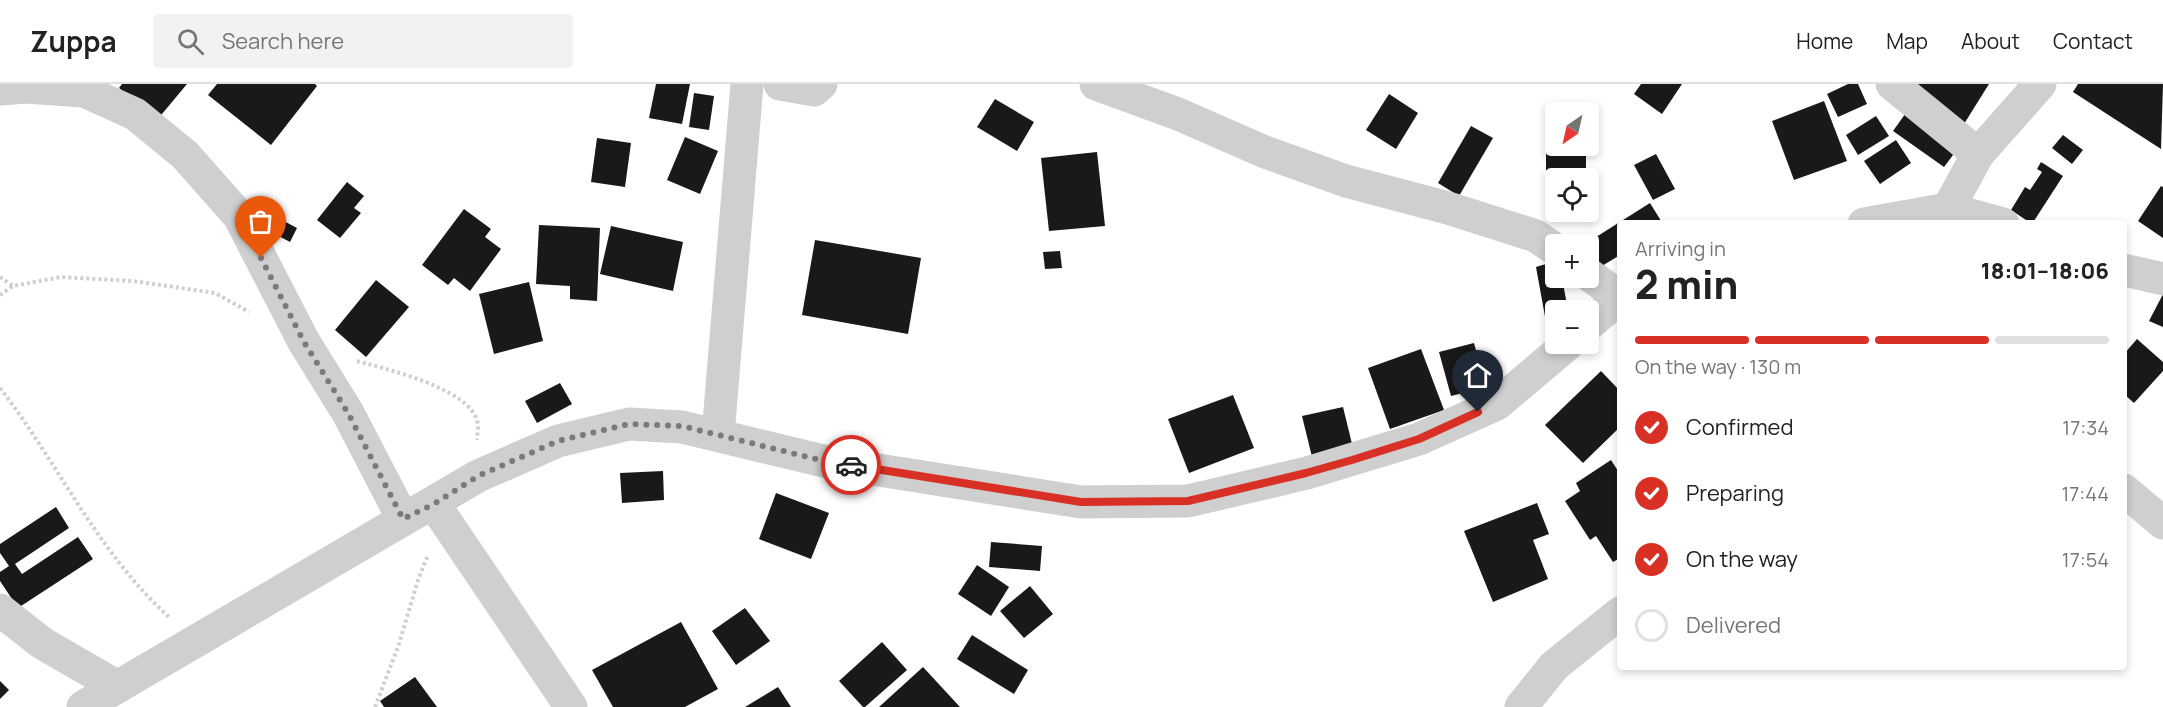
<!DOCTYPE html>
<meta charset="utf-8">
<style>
body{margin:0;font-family:Manrope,sans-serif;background:#f2f2f2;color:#222;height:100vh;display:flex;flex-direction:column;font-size:22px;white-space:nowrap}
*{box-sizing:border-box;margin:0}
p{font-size:20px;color:#767676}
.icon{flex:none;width:33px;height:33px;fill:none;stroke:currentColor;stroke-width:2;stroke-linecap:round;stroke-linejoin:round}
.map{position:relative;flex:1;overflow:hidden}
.panel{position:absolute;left:1617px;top:136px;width:510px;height:450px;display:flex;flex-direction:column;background:#fff;border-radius:6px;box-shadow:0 3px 9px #0003}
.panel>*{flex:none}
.needle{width:39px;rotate:214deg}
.fabs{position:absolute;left:1545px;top:18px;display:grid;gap:12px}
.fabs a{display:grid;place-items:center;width:54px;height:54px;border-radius:6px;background:#fff;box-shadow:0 3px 9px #0003;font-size:30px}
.pin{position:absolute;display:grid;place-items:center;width:51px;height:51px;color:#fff;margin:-62px -26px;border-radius:50% 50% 50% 0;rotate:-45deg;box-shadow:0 0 6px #0007}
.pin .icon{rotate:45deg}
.courier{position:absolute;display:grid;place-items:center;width:60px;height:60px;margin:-30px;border:4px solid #d93025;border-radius:50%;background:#fff;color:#222;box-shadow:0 2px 8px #0007}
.headline em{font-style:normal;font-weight:800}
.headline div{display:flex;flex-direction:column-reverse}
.headline{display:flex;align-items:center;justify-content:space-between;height:102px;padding:0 18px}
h1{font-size:39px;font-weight:800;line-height:45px}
.bar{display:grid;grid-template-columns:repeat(4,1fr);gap:9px 6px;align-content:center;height:72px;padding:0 18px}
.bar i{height:8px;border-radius:4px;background:#e0e0e0}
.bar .current{background:#d93025}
.bar p{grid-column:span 4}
ol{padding:0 18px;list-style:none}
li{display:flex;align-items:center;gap:18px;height:66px}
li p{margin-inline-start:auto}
li .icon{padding:6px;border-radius:50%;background:#d93025;color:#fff;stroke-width:4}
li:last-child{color:#767676}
li i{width:33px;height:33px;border:3px solid #e0e0e0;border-radius:50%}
header{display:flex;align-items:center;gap:36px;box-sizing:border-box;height:84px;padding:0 30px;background:#fff;border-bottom:2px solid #e0e0e0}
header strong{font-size:28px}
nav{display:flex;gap:33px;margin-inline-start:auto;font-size:21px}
.search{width:420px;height:54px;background:#f2f2f2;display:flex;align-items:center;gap:15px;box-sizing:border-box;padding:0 21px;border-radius:6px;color:#767676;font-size:22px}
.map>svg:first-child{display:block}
.building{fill:#191919}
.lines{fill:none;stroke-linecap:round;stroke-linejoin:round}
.path{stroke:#cfcfcf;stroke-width:4;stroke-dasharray:3 3;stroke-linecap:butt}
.minor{stroke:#cfcfcf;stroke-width:33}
.done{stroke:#7a7a7a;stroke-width:6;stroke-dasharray:0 10.8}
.route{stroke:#d93025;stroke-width:8}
</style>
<header>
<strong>Zuppa</strong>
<div class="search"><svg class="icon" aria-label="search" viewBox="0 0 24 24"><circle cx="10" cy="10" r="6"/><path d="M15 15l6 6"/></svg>Search here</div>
<nav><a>Home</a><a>Map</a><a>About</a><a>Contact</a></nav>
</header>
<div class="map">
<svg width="2163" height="623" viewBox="0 0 2163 623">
<rect width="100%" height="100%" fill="#fff"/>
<!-- building -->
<g class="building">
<path d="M122,0H187L157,36L119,4Z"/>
<path d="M217,0H315L317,2L271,61L208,11Z"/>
<path d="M656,0H690L682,40L649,34Z"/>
<path d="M1641,0H1682L1662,30L1634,10Z"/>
<path d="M1848,0H1858L1867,20L1838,33L1827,10Z"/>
<path d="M1909,0H1989L1964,40Z"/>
<path d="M2078,0H2163L2161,65L2073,8Z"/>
<path d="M694,9L714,12L709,46L689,43Z"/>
<path d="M1389,10L1418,29L1396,65L1366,46Z"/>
<path d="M995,15L1034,38L1017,67L977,43Z"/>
<path d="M1824,17L1847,77L1794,96L1772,37Z"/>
<path d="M1908,26L1959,63L1944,83L1893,47Z"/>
<path d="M1876,32L1889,52L1858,71L1846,51Z"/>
<path d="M1471,42L1493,54L1459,112L1438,99Z"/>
<path d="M2063,51L2083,66L2072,80L2052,64Z"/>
<path d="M685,53L718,67L700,110L667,96Z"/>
<path d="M597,54L631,59L625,103L591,98Z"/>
<path d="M1896,56L1911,79L1880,100L1864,77Z"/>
<path d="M1546,64L1586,65V89H1546Z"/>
<path d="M1097,68L1105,142L1049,147L1041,74Z"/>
<path d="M1656,70L1675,105L1653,116L1634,81Z"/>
<path d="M2041,78L2063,92L2032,140L2011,126L2025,103L2030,106L2042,88L2037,85Z"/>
<path d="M347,98L364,112L354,124L361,129L340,154L317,136Z"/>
<path d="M2161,102L2163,103V154L2138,137Z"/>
<path d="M1650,119L1663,140H1620V171L1597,185L1588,171V160H1585Z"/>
<path d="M464,125L491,145L485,153L501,165L470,207L454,194L448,201L422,181Z"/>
<path d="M280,135L297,144L290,158L273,149Z"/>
<path d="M539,141L600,144L597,217L570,215V202L536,200Z"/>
<path d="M611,142L683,158L673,207L600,190Z"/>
<path d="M815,156L921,174L908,250L802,231Z"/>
<path d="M1060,167L1062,184L1045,185L1043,168Z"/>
<path d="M1556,177V194H1562L1568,226H1556V235L1546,238L1536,183Z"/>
<path d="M376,196L409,223L366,273L335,246Z"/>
<path d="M529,198L543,257L494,270L479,210Z"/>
<path d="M2163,210V243L2149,237Z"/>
<path d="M2137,255L2163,278V287L2134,319L2124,310V270Z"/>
<path d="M1474,259L1486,303L1451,312L1439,268Z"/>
<path d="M1421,265L1444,326L1390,345L1368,284Z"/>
<path d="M1601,287L1620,307V343L1583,379L1545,341Z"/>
<path d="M560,299L572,320L537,339L525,317Z"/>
<path d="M1233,311L1254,364L1189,389L1168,335Z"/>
<path d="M1343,323L1354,368L1313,377L1302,332Z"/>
<path d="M1611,376L1620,390V474L1613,478L1596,452L1590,456L1565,417L1580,407L1576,399Z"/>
<path d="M663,387L664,416L622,419L620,389Z"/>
<path d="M776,409L829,429L811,475L759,455Z"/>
<path d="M1537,419L1549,450L1533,456L1548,495L1493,518L1464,447Z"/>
<path d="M56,423L69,444L15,480L22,490L78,453L93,475L18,524L0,497V488L9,482L0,469V460Z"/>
<path d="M991,458L1042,462L1040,487L989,483Z"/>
<path d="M977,481L1009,503L991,532L958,510Z"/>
<path d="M1030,502L1053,530L1024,554L1000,527Z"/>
<path d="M745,524L770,557L736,581L712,547Z"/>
<path d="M681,538L718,605L685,623H613L592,586Z"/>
<path d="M972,551L1028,586L1014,610L957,575Z"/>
<path d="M882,558L907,586L865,623H863L839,597Z"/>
<path d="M923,583L960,623H879Z"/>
<path d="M415,593L437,623H384L380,617Z"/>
<path d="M0,597L9,606L0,615Z"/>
<path d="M778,603L791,623H745Z"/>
</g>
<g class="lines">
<!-- path -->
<g class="path">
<path d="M0,193L13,202"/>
<path d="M0,211L13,202L61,193L133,197L215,209L249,228"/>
<path d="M357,277C386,285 469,304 477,337C479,342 477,350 477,356"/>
<path d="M0,304C58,379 98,469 169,533"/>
<path d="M375,623L398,563L418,496L428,471"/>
</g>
<!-- minor -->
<g class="minor">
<path d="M780,0L814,6L821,0"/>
<path d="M1096,0L1178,30L1265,68L1346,97L1448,124L1536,152L1556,166"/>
<path d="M1892,0L1978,70"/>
<path d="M0,5L26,3L84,7L135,30L185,71L239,132L304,258L348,329L403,435"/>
<path d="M1864,140L1948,125L2003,140"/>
<path d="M1942,140L1948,125L1978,70L2040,0"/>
<path d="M2124,186L2163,195"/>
<path d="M1588,190L1620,213"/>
<path d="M1588,241L1620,214"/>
<path d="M718,351L747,0"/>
<path d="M2124,406L2163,439"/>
<path d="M434,420L571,623"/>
<path d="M0,526L42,559L118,603"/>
<path d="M83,623L478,392L558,357L629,340L682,343L828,378L1081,418L1188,417L1307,389L1419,355L1497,320L1568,260"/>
<path d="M1521,623L1554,582L1620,529"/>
</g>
</g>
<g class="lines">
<!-- done -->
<path class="done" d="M261,174L304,258L348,329L403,435L434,420L478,392L558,357L629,340L682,342L828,378L851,381"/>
<!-- route -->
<path class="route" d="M851,381L1081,418L1188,417L1306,389L1352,376L1419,355L1478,328"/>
</g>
</svg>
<div class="fabs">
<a><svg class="needle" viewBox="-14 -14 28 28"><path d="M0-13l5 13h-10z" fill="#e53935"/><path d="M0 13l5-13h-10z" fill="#767676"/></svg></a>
<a><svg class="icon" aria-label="locate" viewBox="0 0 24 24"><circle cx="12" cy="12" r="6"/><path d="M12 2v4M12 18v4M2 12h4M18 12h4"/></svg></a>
<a>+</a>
<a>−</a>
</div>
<div class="pin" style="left:261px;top:174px;background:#ea580c"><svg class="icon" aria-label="bag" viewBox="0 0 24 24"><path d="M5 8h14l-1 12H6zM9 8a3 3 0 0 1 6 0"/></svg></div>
<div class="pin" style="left:1478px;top:328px;background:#1f2937"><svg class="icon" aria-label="home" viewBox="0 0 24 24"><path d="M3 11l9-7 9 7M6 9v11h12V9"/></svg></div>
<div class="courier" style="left:851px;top:381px"><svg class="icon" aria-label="car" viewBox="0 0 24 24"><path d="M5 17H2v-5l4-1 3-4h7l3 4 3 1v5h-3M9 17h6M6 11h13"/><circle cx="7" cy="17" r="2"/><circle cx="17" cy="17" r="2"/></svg></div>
<section class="panel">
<div class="headline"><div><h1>2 min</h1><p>Arriving in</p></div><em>18:01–18:06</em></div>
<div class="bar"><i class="current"></i><i class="current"></i><i class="current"></i><i></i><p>On the way · 130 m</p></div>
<ol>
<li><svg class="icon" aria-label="check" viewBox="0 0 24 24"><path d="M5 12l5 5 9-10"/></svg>Confirmed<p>17:34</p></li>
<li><svg class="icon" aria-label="check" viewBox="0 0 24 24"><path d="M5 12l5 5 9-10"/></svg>Preparing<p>17:44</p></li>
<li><svg class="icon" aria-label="check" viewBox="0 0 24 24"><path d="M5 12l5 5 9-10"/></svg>On the way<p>17:54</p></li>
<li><i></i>Delivered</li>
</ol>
</section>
</div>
